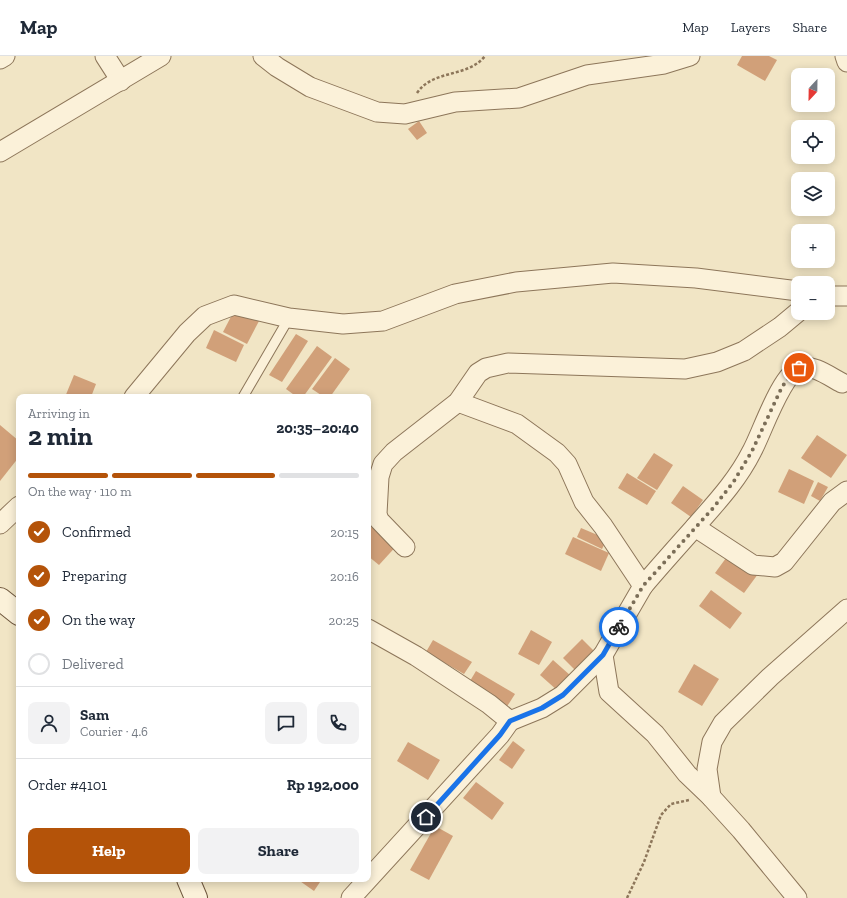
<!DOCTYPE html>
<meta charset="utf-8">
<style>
body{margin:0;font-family:"Zilla Slab",serif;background:#f2f2f3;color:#1f2937;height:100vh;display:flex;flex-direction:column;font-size:15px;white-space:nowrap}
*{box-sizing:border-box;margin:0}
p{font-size:13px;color:#747a83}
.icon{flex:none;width:22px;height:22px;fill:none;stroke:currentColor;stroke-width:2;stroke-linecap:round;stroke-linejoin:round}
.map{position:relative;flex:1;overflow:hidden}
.sheet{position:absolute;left:16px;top:338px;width:355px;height:488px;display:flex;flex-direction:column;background:#fff;border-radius:8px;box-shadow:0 2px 10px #0003}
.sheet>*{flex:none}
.needle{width:26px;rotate:202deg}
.tools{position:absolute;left:791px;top:12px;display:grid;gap:8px}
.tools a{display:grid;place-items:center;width:44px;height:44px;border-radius:8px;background:#fff;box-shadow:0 2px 10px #0003;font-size:20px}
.pin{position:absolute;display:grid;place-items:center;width:34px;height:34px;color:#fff;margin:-17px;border:2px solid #fff;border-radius:50%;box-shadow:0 1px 4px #0007}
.courier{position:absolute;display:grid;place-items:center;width:40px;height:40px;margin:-20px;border:3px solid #1a73e8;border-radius:50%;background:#fff;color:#222;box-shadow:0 1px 5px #0007}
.head em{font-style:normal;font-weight:700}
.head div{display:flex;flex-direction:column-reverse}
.head{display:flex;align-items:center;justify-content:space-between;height:68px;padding:0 12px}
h1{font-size:26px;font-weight:700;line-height:30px}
.bar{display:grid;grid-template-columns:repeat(4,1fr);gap:6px 4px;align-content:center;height:48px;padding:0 12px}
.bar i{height:5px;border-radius:3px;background:#e0e1e3}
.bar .active{background:#b45309}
.bar p{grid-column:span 4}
.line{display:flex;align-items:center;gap:10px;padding:0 12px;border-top:1px solid #e0e1e3}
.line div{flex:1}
.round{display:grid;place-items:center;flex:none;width:42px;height:42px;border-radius:8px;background:#f2f2f3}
ol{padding:0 12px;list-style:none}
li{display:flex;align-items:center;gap:12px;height:44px}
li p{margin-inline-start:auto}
li .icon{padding:4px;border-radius:50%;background:#b45309;color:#fff;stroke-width:4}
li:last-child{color:#747a83}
li i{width:22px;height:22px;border:2px solid #e0e1e3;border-radius:50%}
.action{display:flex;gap:8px;margin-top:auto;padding:8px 12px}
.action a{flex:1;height:46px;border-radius:8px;background:#b45309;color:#fff;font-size:16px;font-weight:700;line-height:46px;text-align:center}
.action a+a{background:#f2f2f3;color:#1f2937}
header{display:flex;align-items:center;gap:24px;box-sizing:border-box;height:56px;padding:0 20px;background:#fff;border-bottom:1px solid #e0e1e3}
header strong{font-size:19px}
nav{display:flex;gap:22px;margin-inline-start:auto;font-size:14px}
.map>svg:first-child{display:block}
.building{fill:#d1a079}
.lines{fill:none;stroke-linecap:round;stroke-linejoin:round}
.service-casing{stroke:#8d765a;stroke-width:11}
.minor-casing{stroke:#8d765a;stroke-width:21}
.secondary-casing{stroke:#6f573d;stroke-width:24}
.path{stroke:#8d765a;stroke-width:2.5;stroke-dasharray:3 2;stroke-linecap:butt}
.service{stroke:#fbf1d9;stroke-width:9}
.minor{stroke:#fbf1d9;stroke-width:19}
.secondary{stroke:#fbf1d9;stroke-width:22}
.done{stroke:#7b6e58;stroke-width:4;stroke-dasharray:0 7.2}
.route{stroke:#1a73e8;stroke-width:5}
</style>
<header>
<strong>Map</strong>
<nav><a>Map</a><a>Layers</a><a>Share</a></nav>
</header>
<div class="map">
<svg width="847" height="842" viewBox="0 0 847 842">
<rect width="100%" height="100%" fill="#f1e5c5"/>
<!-- building -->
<g class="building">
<path d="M742,0H769L777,4L765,25L737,9Z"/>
<path d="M419,65L427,77L417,84L408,73Z"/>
<path d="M235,253L259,265L247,288L223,276Z"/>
<path d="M214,274L244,289L236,306L206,292Z"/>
<path d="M296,278L308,285L282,326L269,319Z"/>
<path d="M317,290L332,301L303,341H297L286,333Z"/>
<path d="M335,302L350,313L330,341H324L312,333Z"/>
<path d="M74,319L96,328L91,341H65Z"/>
<path d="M0,369L19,385V401L0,425Z"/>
<path d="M817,379L847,399L831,422L801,402Z"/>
<path d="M654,397L673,409L657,434L637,422Z"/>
<path d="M789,413L814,425L804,448L778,436Z"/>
<path d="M627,417L656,435L647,449L618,432Z"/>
<path d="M818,426L828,431L820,445L811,440Z"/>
<path d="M683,430L703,444L691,461L671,447Z"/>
<path d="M377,465L400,486L379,509L368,500V475Z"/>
<path d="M581,472L607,483L602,493L577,481Z"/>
<path d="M573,481L609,497L601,515L565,498Z"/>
<path d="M729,498L758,518L744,537L715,517Z"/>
<path d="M711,534L742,557L730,573L699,550Z"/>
<path d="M531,574L552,586L539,609L518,598Z"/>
<path d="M582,583L597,598L578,617L563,602Z"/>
<path d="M433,584L472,606L464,618L426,596Z"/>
<path d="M553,604L571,620L558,635L540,619Z"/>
<path d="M694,608L719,623L702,650L678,636Z"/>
<path d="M476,615L515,638L506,652L467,630Z"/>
<path d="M513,685L525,694L512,713L499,704Z"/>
<path d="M408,686L440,704L428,724L397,705Z"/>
<path d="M476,726L504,747L492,764L463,742Z"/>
<path d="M435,770L453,780L429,824L410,814Z"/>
<path d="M297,823H322L314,835Z"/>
</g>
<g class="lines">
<!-- service casing -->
<g class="service-casing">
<path id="service" d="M243,341L289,262"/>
</g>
<!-- minor casing -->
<g class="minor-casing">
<g id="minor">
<path d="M105,0L121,25"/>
<path d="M263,0L277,11L310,31L377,56L405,58L455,46L519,42L587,19L664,8L690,0"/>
<path d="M845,0L847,6"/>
<path d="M0,3L5,0"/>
<path d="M0,96L161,0"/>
<path d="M828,240H847"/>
<path d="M134,341L187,277L205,260L234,249L289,262L343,268L383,265L455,238L516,226L613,217L696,222L798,235"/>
<path d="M458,346L517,368L557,397L567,408L584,446L603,470L643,530L603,599L609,636L655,678L687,718L711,741L741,774L797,842"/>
<path d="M0,468L19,450"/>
<path d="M695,471L753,509L775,511L784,506L832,446L847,435"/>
<path d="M405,491L379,464L377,458L379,421L383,408L394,396L458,346L478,317L486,312L508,307L685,313L717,306L744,295L780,271L798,256"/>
<path d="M643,530C660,510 677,491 694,472C715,448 737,425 752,395C762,377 781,318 800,312C814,308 830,321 842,327"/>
<path d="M368,573L416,600L489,648L510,665L542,652L563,639L603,599"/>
<path d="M711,741L707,713L712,686L723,667L770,621L847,553"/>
<path d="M351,842L500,679L510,665"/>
</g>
</g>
<!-- secondary casing -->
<g class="secondary-casing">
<g id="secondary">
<path d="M0,543L19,558"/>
<path d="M188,823L196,842"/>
</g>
</g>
<!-- path -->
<g class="path">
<path d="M417,37C433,13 468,22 485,0"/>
<path d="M627,842L644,806L661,759L671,748L689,744"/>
</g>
<!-- service -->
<use href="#service" class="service"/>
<!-- minor -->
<use href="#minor" class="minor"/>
<!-- secondary -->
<use href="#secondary" class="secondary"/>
</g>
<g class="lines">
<!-- done -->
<path class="done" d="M619,571L643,530L714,451L734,425L752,395L782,331L790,320L799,312"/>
<!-- route -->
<path class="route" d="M426,761L500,679L510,665L542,652L563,639L603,599L619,571"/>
</g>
</svg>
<div class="tools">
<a><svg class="needle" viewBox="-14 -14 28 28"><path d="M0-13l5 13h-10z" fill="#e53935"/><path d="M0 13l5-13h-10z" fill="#747a83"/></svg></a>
<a><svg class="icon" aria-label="locate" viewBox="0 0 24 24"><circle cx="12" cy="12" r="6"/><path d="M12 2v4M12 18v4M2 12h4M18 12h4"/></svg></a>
<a><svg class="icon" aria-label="layers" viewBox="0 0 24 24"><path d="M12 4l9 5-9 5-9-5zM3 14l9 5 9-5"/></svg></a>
<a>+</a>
<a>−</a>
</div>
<div class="pin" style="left:799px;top:312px;background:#ea580c"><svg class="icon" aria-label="bag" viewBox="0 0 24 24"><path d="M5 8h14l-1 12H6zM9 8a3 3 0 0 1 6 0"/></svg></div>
<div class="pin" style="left:426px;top:761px;background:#1f2937"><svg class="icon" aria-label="home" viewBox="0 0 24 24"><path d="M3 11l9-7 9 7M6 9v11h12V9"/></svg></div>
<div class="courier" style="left:619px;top:571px"><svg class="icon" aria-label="bike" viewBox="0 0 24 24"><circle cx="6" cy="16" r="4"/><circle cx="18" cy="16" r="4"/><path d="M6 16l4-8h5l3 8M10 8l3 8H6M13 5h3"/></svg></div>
<section class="sheet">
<div class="head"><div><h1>2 min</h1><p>Arriving in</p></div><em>20:35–20:40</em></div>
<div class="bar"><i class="active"></i><i class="active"></i><i class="active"></i><i></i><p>On the way · 110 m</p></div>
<ol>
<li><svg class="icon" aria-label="check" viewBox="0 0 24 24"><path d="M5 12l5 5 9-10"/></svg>Confirmed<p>20:15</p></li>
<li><svg class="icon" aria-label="check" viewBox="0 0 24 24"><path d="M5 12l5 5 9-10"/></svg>Preparing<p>20:16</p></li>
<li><svg class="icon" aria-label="check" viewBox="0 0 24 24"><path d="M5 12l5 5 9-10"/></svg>On the way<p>20:25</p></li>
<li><i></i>Delivered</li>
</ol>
<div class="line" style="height:72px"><a class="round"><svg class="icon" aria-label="person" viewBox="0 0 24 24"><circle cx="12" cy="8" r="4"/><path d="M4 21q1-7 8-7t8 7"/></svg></a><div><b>Sam</b><p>Courier · 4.6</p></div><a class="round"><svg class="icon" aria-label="chat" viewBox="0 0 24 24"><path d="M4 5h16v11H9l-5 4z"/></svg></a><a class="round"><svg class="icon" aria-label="phone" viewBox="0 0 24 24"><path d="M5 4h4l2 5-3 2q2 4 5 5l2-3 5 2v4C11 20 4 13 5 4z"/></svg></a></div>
<div class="line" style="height:52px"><div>Order #4101</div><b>Rp 192,000</b></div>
<div class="action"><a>Help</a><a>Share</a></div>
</section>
</div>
